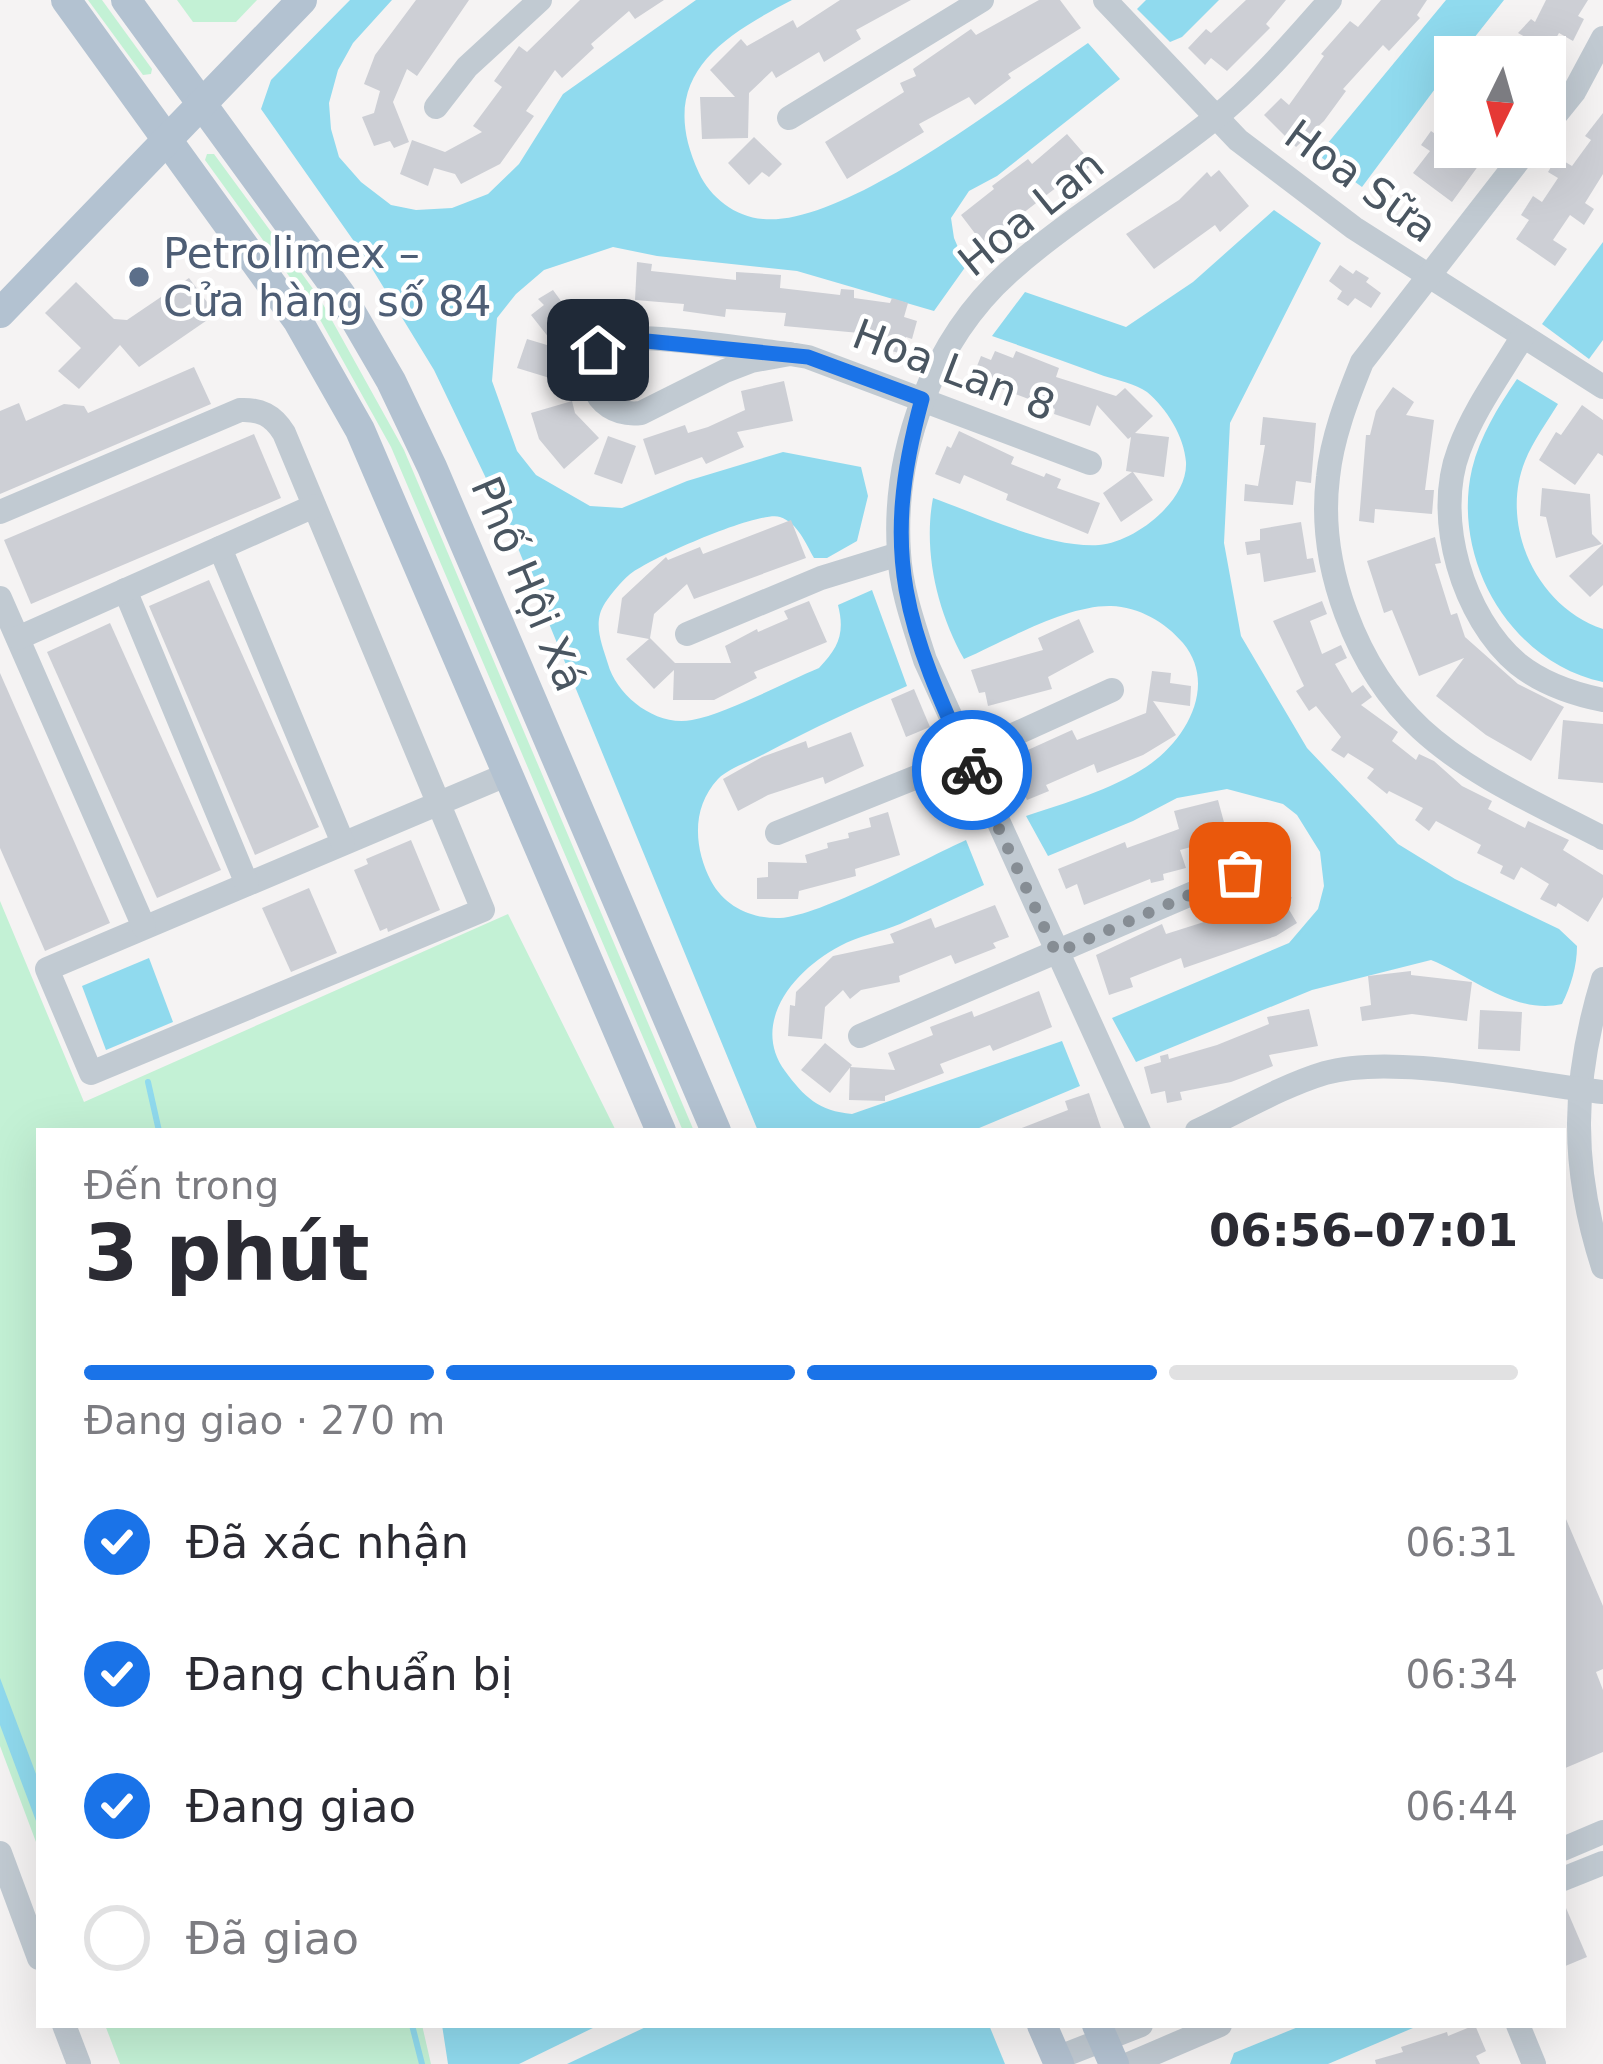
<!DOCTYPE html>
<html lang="vi">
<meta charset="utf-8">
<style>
body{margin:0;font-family:"DejaVu Sans",sans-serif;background:#f2f2f3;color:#2b2b33;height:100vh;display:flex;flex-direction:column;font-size:45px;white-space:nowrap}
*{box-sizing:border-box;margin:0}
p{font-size:39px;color:#7c7c81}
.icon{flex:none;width:66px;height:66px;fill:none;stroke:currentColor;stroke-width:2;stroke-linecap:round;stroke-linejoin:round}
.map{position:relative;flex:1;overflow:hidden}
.drawer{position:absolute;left:36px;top:1128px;width:1530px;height:900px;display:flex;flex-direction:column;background:#fff;border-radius:0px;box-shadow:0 12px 48px #0002}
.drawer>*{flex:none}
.needle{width:78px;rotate:185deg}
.fabs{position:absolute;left:1434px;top:36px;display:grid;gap:24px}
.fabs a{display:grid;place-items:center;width:132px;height:132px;border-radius:0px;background:#fff;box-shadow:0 12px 48px #0002;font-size:60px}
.pin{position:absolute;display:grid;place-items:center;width:102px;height:102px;color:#fff;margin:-51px;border-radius:24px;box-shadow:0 6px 18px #0006}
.courier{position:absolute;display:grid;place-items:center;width:120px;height:120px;margin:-60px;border:9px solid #1a73e8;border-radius:50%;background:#fff;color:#222;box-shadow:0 3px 15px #0007}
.headline em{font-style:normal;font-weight:700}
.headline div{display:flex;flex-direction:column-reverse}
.headline{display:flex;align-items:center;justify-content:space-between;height:204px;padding:0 48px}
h1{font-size:78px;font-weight:700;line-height:90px}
.bar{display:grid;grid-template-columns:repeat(4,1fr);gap:18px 12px;align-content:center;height:144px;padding:0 48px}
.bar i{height:15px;border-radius:9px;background:#e1e1e2}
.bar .current{background:#1a73e8}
.bar p{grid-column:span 4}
ol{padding:0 48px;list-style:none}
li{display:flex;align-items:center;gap:36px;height:132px}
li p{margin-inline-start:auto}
li .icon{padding:12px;border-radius:50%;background:#1a73e8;color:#fff;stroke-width:4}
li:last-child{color:#7c7c81}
li i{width:66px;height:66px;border:6px solid #e1e1e2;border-radius:50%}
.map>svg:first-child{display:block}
.green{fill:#c3f1d5}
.water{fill:#90daee}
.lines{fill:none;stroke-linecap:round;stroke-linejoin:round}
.stream{stroke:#90daee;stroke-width:6}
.building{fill:#cdcfd5}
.minor{stroke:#c1cad2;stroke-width:24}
.major{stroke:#b3c2d1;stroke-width:30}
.done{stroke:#868d94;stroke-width:12;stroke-dasharray:0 21.6}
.route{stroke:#1a73e8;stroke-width:15}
.service-dot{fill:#5c6f8a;stroke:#fff;stroke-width:4.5}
.labels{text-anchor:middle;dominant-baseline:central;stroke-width:9;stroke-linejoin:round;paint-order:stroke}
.street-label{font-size:42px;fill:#4a5661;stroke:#fff}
.service-label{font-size:42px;fill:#4e5e75;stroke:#fff;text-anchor:start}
</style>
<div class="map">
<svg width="1603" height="2064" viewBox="0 0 1603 2064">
<rect width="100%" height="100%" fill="#f5f3f3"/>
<!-- green -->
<g class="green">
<path d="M88,0H102L152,69L151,74L143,75Z"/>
<path d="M177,0H257L236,22H193Z"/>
<path d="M207,154H214L319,297L404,450L694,1131H683L391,447L318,316L205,160Z"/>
<path d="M0,901L84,1102L508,914L616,1131H39V1850L0,1746Z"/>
<path d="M105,2025H422L431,2064H120Z"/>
</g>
<!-- water -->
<g class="water">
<path d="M350,0H392L353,43L338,70L329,103L331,129L339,157L361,182L391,205L416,210L452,208L488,194L519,164L563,94L696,0H792C715,40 656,80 699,173C710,197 735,217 763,219C846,227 1016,92 1088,43L1120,79L997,176L969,191L951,218L954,238L966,266L934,311L797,271L657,256L613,247L544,270L516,294L497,318L492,381L517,451L536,475L590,506L622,508L687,481L783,452L861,467L868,496L857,541L827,558H814C806,544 798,523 780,517C759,510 648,559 629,575C621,582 611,594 605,603C592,623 602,644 608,664C617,696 656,727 692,720C728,713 783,683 819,668C839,647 845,633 838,605L872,590L907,686C859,707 813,728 766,753C752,761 730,767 718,779C691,808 694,848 711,881C725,907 752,919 780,918C820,916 924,859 966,840L984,885C956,898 928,911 900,924C881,932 858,936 840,946C794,970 750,1023 785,1071C804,1097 819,1111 852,1114L1062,1041L1080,1086L972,1131H758L508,524L434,370L365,257L261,109L271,80Z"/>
<path d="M1146,0H1219L1182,37L1170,42L1137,9Z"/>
<path d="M1446,0H1504L1459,57H1455V62L1362,187L1318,155Z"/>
<path d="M1274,210L1321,243L1230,423L1224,543L1241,636L1307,748L1398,844L1455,879L1559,929L1577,946C1577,966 1571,986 1562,1004C1515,1015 1471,976 1431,960L1312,990L1136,1062L1112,1018L1289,943L1318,909L1324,886L1320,852L1297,815L1283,804L1227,789L1177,798L1133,821L1048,856L1026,816C1066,803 1110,790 1146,767C1186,741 1218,685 1183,643C1165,622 1139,607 1111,606C1066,605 1005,641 964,659C937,611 923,551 933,498C981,515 1048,548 1099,545C1135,542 1188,501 1186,462C1184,436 1167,409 1147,392C1136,384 1117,380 1104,376C1067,362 1029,349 992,336L1025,292L1126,327L1193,282Z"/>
<path d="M1603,242V340L1589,359L1542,324Z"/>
<path d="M1517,379L1558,404C1547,422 1533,441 1525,461C1499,526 1537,607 1603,629V682C1511,663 1451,560 1472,469C1480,436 1498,407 1517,379Z"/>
<path d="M149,958L173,1022L106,1050L82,986Z"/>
<path d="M0,1678L39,1782V1829L0,1725Z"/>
<path d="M442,2025H599L519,2064H448Z"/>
<path d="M650,2025H989L1005,2064H567Z"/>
<path d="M1303,2025H1420L1328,2064H1230L1234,2053Z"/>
</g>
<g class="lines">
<!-- stream -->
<g class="stream">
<path d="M148,1082L159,1131"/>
<path d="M412,2025L422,2064"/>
</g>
</g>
<!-- building -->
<g class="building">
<path d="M416,0H469L417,76L407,69L393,102L409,142L394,148L390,141L374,146L362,117L374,113L380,91L364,84L375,55Z"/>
<path d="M580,0H664L635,19L629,11L591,44L594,48L562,78L555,70L526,111L534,116L500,164L461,184L455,174L434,168L428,186L400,174L412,140L445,152L482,132L473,126L502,87L494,81L519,46L527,52Z"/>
<path d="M840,0H911L856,30L861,39L824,62L819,52L776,78L772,71L749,93L748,138L702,139L700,97H735L710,70L741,39L747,46L793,20L797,28Z"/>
<path d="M1039,0H1060L1081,28L1008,74L1011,78L975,105L969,97L919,124L924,132L847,179L825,142L904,92L900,83L916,76L913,69L971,29L976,35Z"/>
<path d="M1246,0H1286L1266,24L1270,28L1227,71L1211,58L1205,65L1188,48L1206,29L1211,33Z"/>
<path d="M1381,0H1427L1417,15L1420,18L1389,51L1383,45L1343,89L1346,91L1324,121L1296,147L1264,115L1281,98L1289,105L1324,56L1321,54L1350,21L1358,27Z"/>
<path d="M1546,0H1588L1578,16L1584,19L1573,41L1559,33L1545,57H1511L1527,38L1518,33L1531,19L1535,22Z"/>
<path d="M1603,113V174L1585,203L1594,209L1584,225L1570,215L1553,240L1567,249L1555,266L1516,239L1529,220L1521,215L1533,196L1542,202L1558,178L1548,172L1557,157L1572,166L1591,140L1585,136Z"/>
<path d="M1455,125V147H1492L1452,202L1413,173L1430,151L1421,145L1431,131L1444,140Z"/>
<path d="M1067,134L1093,164L1062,193L1057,187L983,244L961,215L994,189L992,186L1028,159L1032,164Z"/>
<path d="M754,137L782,164L769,177L762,172L749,185L728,163Z"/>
<path d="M1219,170L1249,206L1220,232L1215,225L1154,269L1126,234L1179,200L1207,172L1211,177Z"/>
<path d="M637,262L652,264L651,271L736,280V272L781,275L780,288L840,295L841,289L854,290V298L890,303L892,298L908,303L904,317L917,321L912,339L906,337L902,354L878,347L881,335L784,326L786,313L726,309L725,317L683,311L684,304L635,300Z"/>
<path d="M1340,265L1353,274L1356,270L1369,278L1366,282L1381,293L1371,308L1355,298L1348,306L1337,299L1342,291L1329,281Z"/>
<path d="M189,278L216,314L139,367L120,345L79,389L58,371L81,348L45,313L76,282L114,319L127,320Z"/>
<path d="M553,290L580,327L564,339L553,379L517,368L527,339L557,348L531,315L544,305L538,299Z"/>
<path d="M995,351L1013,358L1016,351L1059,368L1056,377L1116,396L1125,388L1153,416L1135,433L1169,437L1164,477L1133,472L1153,500L1121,522L1103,493L1132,472L1126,471L1131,437L1128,439L1097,405L1090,426L1054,414L1055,409L997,387L994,396L969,386L981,356L991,360Z"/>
<path d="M194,367L211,404L0,494V411L19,403L26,421L64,404L84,406L88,413Z"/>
<path d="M784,381L793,421L737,432L744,447L706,464L702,457L655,475L643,439L685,425L688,433L708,427L745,410L741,391Z"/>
<path d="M1393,387L1414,402L1406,415L1434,420L1425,490H1434L1432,514L1375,509L1374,523L1359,521L1366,435H1370L1376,411Z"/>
<path d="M572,401L575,413L599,438L564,469L539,439L531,413Z"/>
<path d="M1582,405L1603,420V456L1598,453L1575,485L1539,460L1556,432L1561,435Z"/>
<path d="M1263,417L1316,423L1311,483L1296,481L1293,505L1244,501L1245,484L1258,486L1265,445H1260Z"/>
<path d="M959,431L1014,457L1011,464L1044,477L1046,473L1061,479L1057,488L1100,503L1088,534L1006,500L1008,494L964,475L960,484L935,474L947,446L951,448Z"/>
<path d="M254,434L281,498L31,604L4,540Z"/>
<path d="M608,436L636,446L622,484L594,474Z"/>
<path d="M1542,488L1590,494L1592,534L1602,544L1556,558L1546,517L1540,516Z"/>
<path d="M791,520L806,558L694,599L687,584L654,614L650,638L675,663H731L725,646L757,629L758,632L788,619L784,611L809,601L827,642L754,672L757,678L714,700H673L674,670L654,689L626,659L649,639L617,633L622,598L666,557L668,560L700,547L703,554Z"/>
<path d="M1301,522L1307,559L1313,558L1316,572L1264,582L1260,553L1247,555L1245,542L1260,540V529Z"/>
<path d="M1435,537L1441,563L1435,564L1451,615L1457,613L1465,637L1518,684L1564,707L1531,761L1486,735L1436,696L1464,658L1419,676L1392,610L1384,613L1367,561Z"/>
<path d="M1603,544V585L1590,597L1569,576Z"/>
<path d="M209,580L319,827L255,855L149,606Z"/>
<path d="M1322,601L1327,614L1310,621L1322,654L1341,645L1347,658L1335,664L1352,693L1363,685L1372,697L1361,705L1398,732L1392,741L1416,760L1419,754L1434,761L1462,786L1492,801L1488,809L1525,828L1528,821L1569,840L1563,850L1603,875V897L1588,922L1558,903L1556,907L1540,899L1549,884L1521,867L1514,880L1500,873L1503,866L1477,853L1481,845L1436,821L1429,831L1415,820L1423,808L1389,791L1387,794L1367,778L1374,769L1348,753L1344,758L1331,750L1341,737L1316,706L1309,711L1296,691L1304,686L1273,621Z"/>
<path d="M1079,619L1094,652L1048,677L1052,689L988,706L985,692L979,693L971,670L1043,650L1038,638Z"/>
<path d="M110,623L221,870L157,898L47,652Z"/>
<path d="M1152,671L1171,673L1170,683L1191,686L1190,706L1153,701L1176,735L1143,755L1097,773L1094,764L1046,785L1049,791L1027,800L1015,775L1026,771L1019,754L1072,730L1077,740L1146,713Z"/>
<path d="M0,673L110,923L45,951L0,848Z"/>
<path d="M914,689L930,727L906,737L891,699Z"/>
<path d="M1563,720L1603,724V783L1558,779Z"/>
<path d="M851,732L864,766L825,784L823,777L768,795L738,811L723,779L762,757L806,741L808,748Z"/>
<path d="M1218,800L1228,837L1180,850L1186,868L1163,874L1164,880L1151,883L1150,879L1084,905L1077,884L1066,889L1058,869L1125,842L1127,848L1179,829L1174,811Z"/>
<path d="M888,812L900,855L855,869L856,876L799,891L798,899H757V878L768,877V862L807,863L805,855L828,848L827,843L849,838L848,833L871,827L869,818Z"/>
<path d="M411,840L440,910L388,932L387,928L380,931L354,870L368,864L366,859Z"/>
<path d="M1282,885L1292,898L1285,903L1297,923L1276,936L1184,968L1181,958L1130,978L1133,987L1109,995L1096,955L1162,924L1166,934L1245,909Z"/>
<path d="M309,888L337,953L291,972L262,908Z"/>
<path d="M995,905L1009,937L993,943L996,948L955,964L951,955L899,976L900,982L861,990L850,999L843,990L825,1007L822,1039L788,1036L790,1005L795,1006L796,992L833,956L894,943L890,934L931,918L935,928Z"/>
<path d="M1411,971V975L1472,982L1467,1021L1412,1014L1362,1021L1360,1007L1371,1005L1368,976Z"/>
<path d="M1039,991L1052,1027L993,1051L990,1045L940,1064L944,1073L885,1096V1101L849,1100L850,1067L895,1070L888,1053L933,1035L930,1027L972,1011L974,1017Z"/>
<path d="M1309,1009L1318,1046L1269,1055L1273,1066L1231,1082L1180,1092L1182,1100L1167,1103L1165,1091L1151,1094L1144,1067L1161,1062L1160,1056L1168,1054L1169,1059L1217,1045L1269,1024L1267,1017Z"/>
<path d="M1480,1010L1522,1012L1520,1051L1478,1049Z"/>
<path d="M825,1043L852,1065L830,1093L801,1070Z"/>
<path d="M1089,1093L1102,1131H1014L1068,1110L1065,1101Z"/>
<path d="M1563,1512L1603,1606V1669L1596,1672L1603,1690V1752L1563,1769Z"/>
<path d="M1563,1901L1587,1957L1563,1967Z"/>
<path d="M1475,2025L1486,2051L1476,2056L1480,2064H1376L1375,2060L1403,2052L1401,2047L1447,2032L1448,2036Z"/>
</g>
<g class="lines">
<!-- minor -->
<g class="minor">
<path d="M1105,0L1238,140L1354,228L1603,387"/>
<path d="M436,107L467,67L540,0"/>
<path d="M789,118L982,0"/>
<path d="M1545,128L1574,92L1603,38"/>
<path d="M1529,147L1362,362C1347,399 1332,438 1328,477C1317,565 1356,669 1421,729C1472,776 1542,806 1603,838"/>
<path d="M1523,336C1501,373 1474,409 1459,450C1433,518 1463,618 1518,664C1543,684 1573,694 1603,700"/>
<path d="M790,354L751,361L725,371L641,413C588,419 577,357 610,341C633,330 758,351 790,354L808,357L1090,463"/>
<path d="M0,512L240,410C260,409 273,415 284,433L483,910L91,1073L47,969L508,774"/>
<path d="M220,548L343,843"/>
<path d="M125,590L247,884"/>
<path d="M0,598L144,927"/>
<path d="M687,634L821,578L899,554"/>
<path d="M18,638L314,506"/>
<path d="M777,833L949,764L1112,690"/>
<path d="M1603,979C1572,1080 1570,1166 1603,1267"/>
<path d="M860,1036L1240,873"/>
<path d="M1139,1131L925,660C914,625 901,590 899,553C892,451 933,340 1009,272C1073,215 1149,172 1215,118C1258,83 1293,42 1330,0"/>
<path d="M1197,1131C1238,1112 1282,1086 1325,1073C1396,1053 1526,1084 1603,1092"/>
<path d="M1563,1849L1603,1832"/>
<path d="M0,1853L39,1958"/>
<path d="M1563,1879L1603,1863"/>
<path d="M64,2025L79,2064"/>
<path d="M1518,2025L1534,2064"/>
<path d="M1057,2058L1141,2025"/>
<path d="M1129,2064L1220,2025"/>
</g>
<!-- major -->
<g class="major">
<path d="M66,0L298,321L360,430L661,1131"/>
<path d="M126,0L341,295L391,381L432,467L716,1131"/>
<path d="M0,313L302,0"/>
<path d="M1042,2025L1059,2064"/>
<path d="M1097,2025L1114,2064"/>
</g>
</g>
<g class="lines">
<!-- done -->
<path class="done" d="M972,770L1056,953L1240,873"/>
<!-- route -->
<path class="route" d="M598,350L616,338L808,357L922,399C879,556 906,627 972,770"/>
</g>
<!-- markers -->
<circle class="service-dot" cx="139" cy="277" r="12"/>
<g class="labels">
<!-- street labels -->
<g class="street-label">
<text transform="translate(1361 181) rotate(36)">Hoa Sữa</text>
<text transform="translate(1031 213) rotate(-39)">Hoa Lan</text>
<text transform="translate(954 370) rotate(21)">Hoa Lan 8</text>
<text transform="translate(528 584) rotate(67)">Phố Hội Xá</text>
</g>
<!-- service labels -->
<g class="service-label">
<text x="163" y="253">Petrolimex –<tspan x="163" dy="48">Cửa hàng số 84</tspan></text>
</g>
</g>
</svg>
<div class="fabs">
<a><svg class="needle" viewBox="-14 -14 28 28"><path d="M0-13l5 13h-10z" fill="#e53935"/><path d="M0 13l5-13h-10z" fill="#7c7c81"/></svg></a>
</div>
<div class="pin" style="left:1240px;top:873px;background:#ea580c"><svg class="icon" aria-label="bag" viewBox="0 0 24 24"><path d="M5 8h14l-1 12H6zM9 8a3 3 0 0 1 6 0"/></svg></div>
<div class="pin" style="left:598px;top:350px;background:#1f2937"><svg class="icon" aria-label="home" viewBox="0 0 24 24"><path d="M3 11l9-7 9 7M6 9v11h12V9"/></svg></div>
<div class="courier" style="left:972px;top:770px"><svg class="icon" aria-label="bike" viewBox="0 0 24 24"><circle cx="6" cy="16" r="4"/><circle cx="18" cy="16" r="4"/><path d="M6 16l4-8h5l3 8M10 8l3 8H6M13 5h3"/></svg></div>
<section class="drawer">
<div class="headline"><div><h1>3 phút</h1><p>Đến trong</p></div><em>06:56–07:01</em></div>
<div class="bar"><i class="current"></i><i class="current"></i><i class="current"></i><i></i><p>Đang giao · 270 m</p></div>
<ol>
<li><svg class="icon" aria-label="check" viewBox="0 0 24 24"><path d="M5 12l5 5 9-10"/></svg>Đã xác nhận<p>06:31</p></li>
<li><svg class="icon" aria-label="check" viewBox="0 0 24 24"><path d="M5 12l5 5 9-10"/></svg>Đang chuẩn bị<p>06:34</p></li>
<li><svg class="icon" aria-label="check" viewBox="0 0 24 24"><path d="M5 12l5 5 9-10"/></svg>Đang giao<p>06:44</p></li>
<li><i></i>Đã giao</li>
</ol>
</section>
</div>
